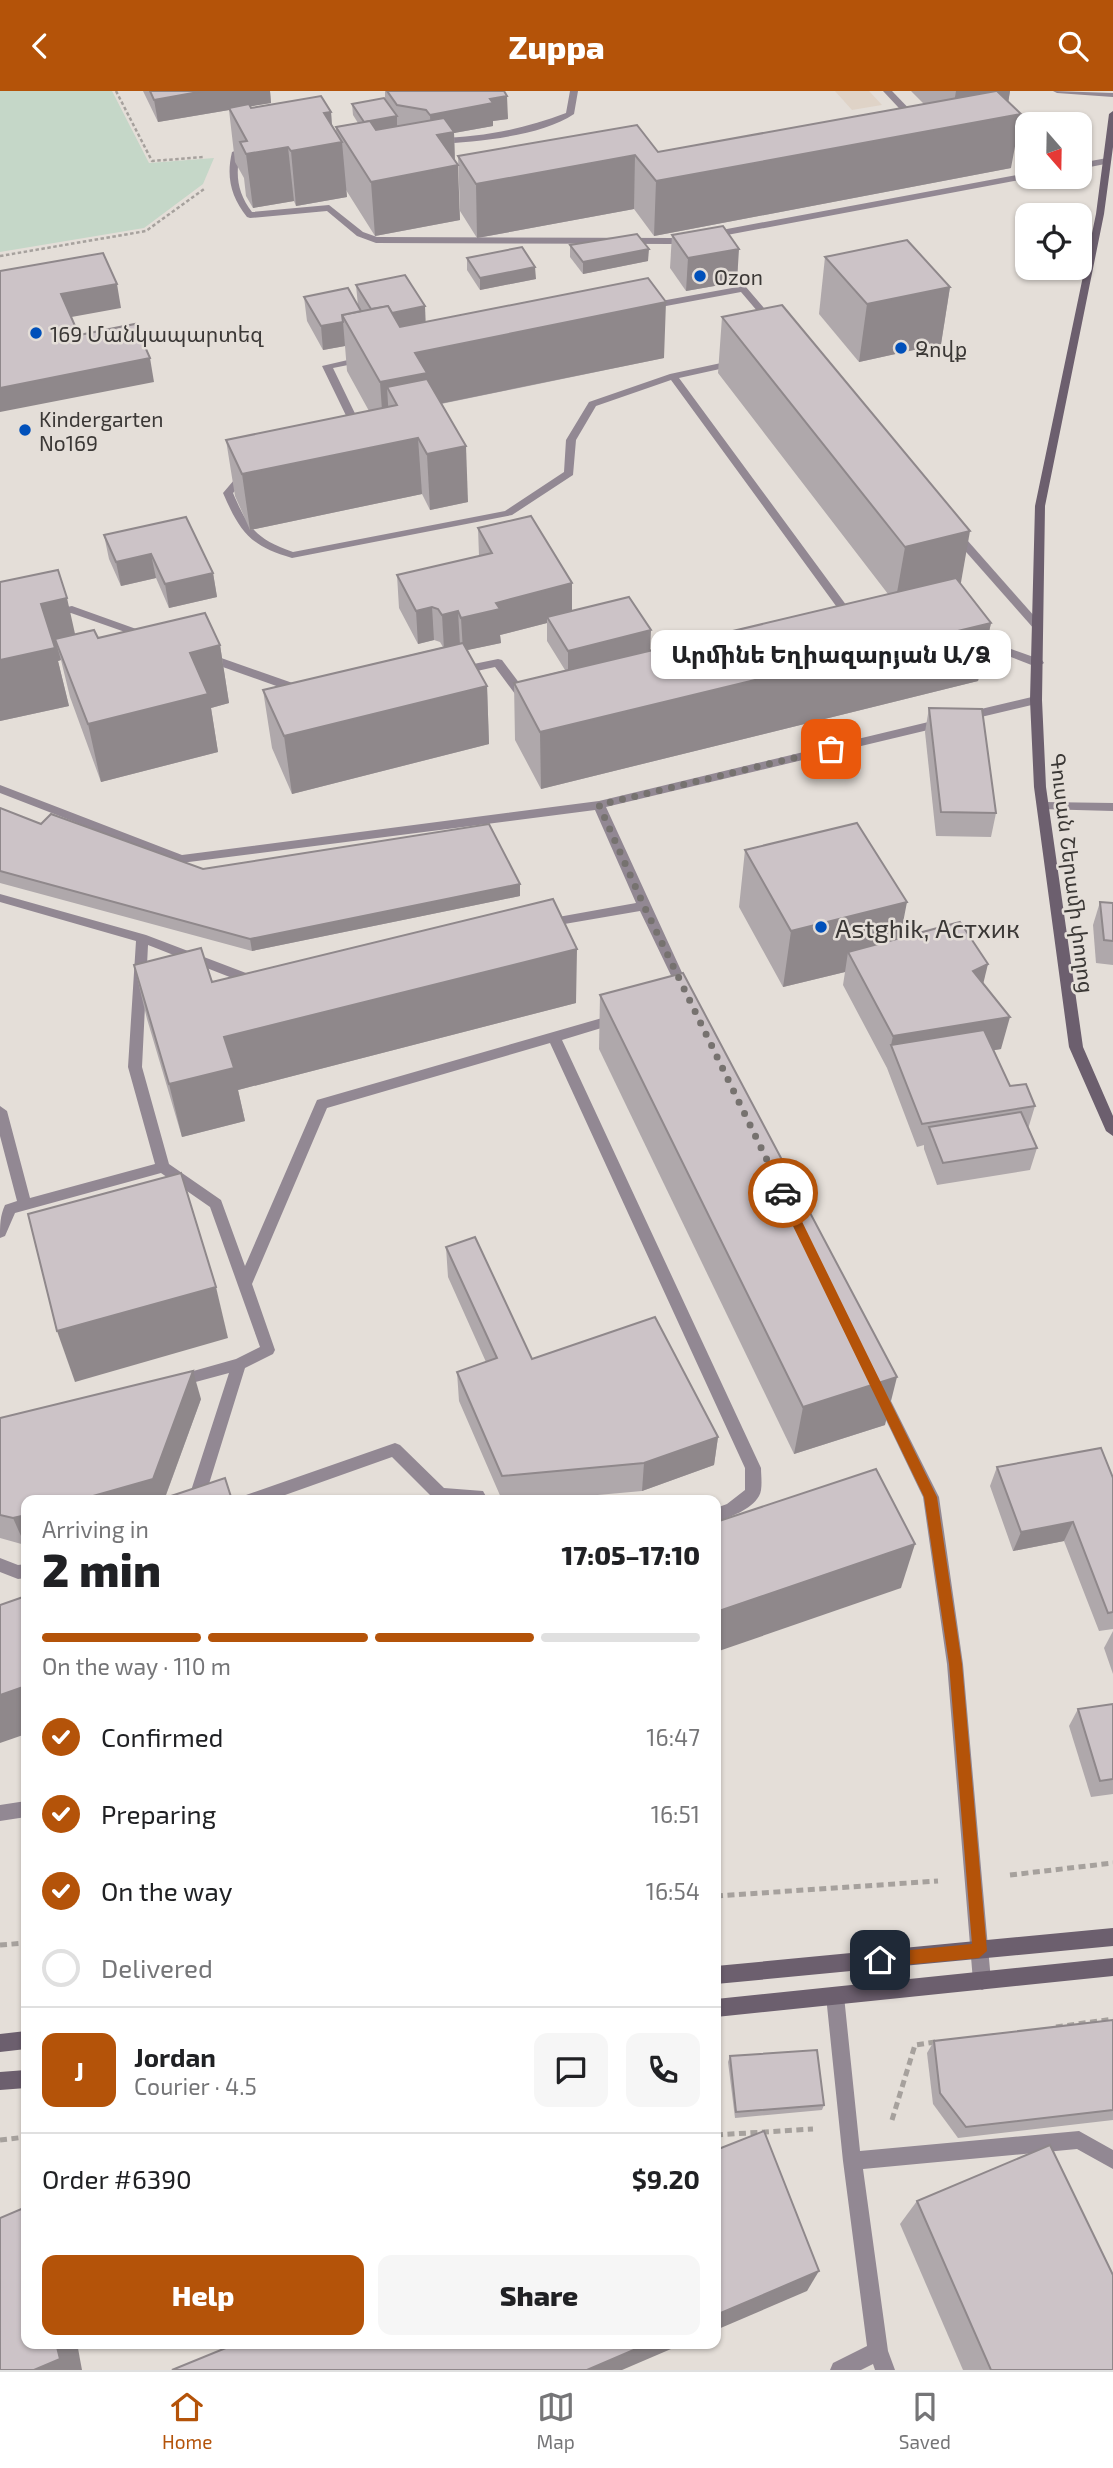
<!DOCTYPE html>
<meta charset="utf-8">
<style>
body{margin:0;font-family:"Exo 2","Noto Sans Armenian",sans-serif;background:#f6f6f6;color:#202124;height:100vh;display:flex;flex-direction:column;font-size:26px;white-space:nowrap}
*{box-sizing:border-box;margin:0}
p{font-size:23px;color:#757577}
.icon{flex:none;width:38px;height:38px;fill:none;stroke:currentColor;stroke-width:2;stroke-linecap:round;stroke-linejoin:round}
.map{position:relative;flex:1;overflow:hidden}
.sheet{position:absolute;left:21px;top:1404px;width:700px;height:854px;display:flex;flex-direction:column;background:#fff;border-radius:14px;box-shadow:0 2px 5px #0004}
.sheet>*{flex:none}
.needle{width:46px;rotate:160deg}
.buttons{position:absolute;left:1015px;top:21px;display:grid;gap:14px}
.buttons a{display:grid;place-items:center;width:77px;height:77px;border-radius:14px;background:#fff;box-shadow:0 2px 5px #0004;font-size:35px}
.pin{position:absolute;display:grid;place-items:center;width:60px;height:60px;color:#fff;margin:-30px;border-radius:14px;box-shadow:0 4px 10px #0006}
.courier{position:absolute;display:grid;place-items:center;width:70px;height:70px;margin:-35px;border:5px solid #b45309;border-radius:50%;background:#fff;color:#222;box-shadow:0 2px 9px #0007}
.bubble{position:absolute;height:49px;border-radius:14px;background:#fff;box-shadow:0 2px 5px #0004;font-size:23px;font-weight:800;line-height:49px;text-align:center}
.headline em{font-style:normal;font-weight:800}
.headline div{display:flex;flex-direction:column-reverse}
.headline{display:flex;align-items:center;justify-content:space-between;height:119px;padding:0 21px}
h1{font-size:46px;font-weight:800;line-height:52px}
.bar{display:grid;grid-template-columns:repeat(4,1fr);gap:10px 7px;align-content:center;height:84px;padding:0 21px}
.bar i{height:9px;border-radius:5px;background:#e0e0e0}
.bar .current{background:#b45309}
.bar p{grid-column:span 4}
.line{display:flex;align-items:center;gap:18px;padding:0 21px;border-top:2px solid #e0e0e0}
.line div{flex:1}
.round{display:grid;place-items:center;flex:none;width:74px;height:74px;border-radius:14px;background:#f6f6f6}
ol{padding:0 21px;list-style:none}
li{display:flex;align-items:center;gap:21px;height:77px}
li p{margin-inline-start:auto}
li .icon{padding:7px;border-radius:50%;background:#b45309;color:#fff;stroke-width:4}
li:last-child{color:#757577}
li i{width:38px;height:38px;border:4px solid #e0e0e0;border-radius:50%}
.primary-button{display:flex;gap:14px;margin-top:auto;padding:14px 21px}
.primary-button a{flex:1;height:80px;border-radius:14px;background:#b45309;color:#fff;font-size:28px;font-weight:800;line-height:80px;text-align:center}
.primary-button a+a{background:#f6f6f6;color:#202124}
header{display:flex;justify-content:space-between;align-items:center;height:91px;padding:0 21px;background:#b45309;color:#fff;font-size:32px;font-weight:800}
.menu{display:flex;justify-content:space-around;align-items:center;height:98px;border-top:2px solid #e0e0e0;background:#fff;font-size:19px;color:#757577}
.menu a{display:grid;justify-items:center;gap:4px}
.menu .current{color:#b45309}
.map>svg:first-child{display:block}
.built{fill:#dfd3c7}
.green{fill:#c5d7c8}
.lines{fill:none;stroke-linecap:round;stroke-linejoin:round}
.path-far1{stroke:#a6a19d;stroke-width:2.5;stroke-dasharray:3.5 2.5;stroke-linecap:butt}
.path{stroke:#a6a19d;stroke-width:5;stroke-dasharray:7 4.5;stroke-linecap:butt}
.lane{fill:#928893;fill-rule:evenodd}
.secondary{fill:#6c5f6e;fill-rule:evenodd}
.wall{fill:#afa8ab}
.shaded-wall{fill:#8f888b}
.building{fill:#ccc3c7;stroke:#8f888b;stroke-width:2}
.route{fill:#b45309}
.done{stroke:#76726f;stroke-width:7;stroke-dasharray:0 12.6}
.poi-dot{fill:#0050ba;stroke:#e4ded8;stroke-width:2.5}
.labels{text-anchor:middle;dominant-baseline:central;stroke-width:5;stroke-linejoin:round;paint-order:stroke}
.far-poi-label{font-size:21px;fill:#3b3836;stroke:#e4ded8;text-anchor:start}
.far-street-label{font-size:21px;fill:#3b3836;stroke:#e4ded8}
.poi-label{font-size:26px;fill:#3b3836;stroke:#e4ded8;text-anchor:start}
</style>
<header><svg class="icon" aria-label="back" viewBox="0 0 24 24"><path d="M15 5l-7 7 7 7"/></svg>Zuppa<svg class="icon" aria-label="search" viewBox="0 0 24 24"><circle cx="10" cy="10" r="6"/><path d="M15 15l6 6"/></svg></header>
<div class="map">
<svg width="1113" height="2279" viewBox="0 0 1113 2279">
<rect width="100%" height="100%" fill="#e4ded8"/>
<!-- built -->
<path class="built" d="M835,0H869L882,14L852,19Z"/>
<!-- green -->
<path class="green" d="M0,0H112L149,72L214,67L203,93L144,137L0,161Z"/>
<g class="lines">
<!-- path-far1 -->
<g class="path-far1">
<path d="M116,0L152,70L204,66"/>
<path d="M0,165L146,140L204,98"/>
</g>
<!-- path -->
<g class="path">
<path d="M1010,1784L1113,1772"/>
<path d="M716,1805L938,1790"/>
<path d="M0,1854L26,1852"/>
<path d="M1056,1936L1113,1928"/>
<path d="M892,2029L915,1954L936,1951"/>
<path d="M716,2044L813,2038"/>
<path d="M0,2049L26,2046"/>
</g>
<!-- lane -->
<g class="lane">
<path d="M570,0H578L574,23C542,45 477,51 438,53L434,50L438,47C483,46 524,38 566,22Z"/>
<path d="M883,0H892L918,27V31H912Z"/>
<path d="M1053,0L1113,2V6L1057,2Z"/>
<path d="M248,55L251,56V60L240,63C235,85 238,103 252,121L329,114L363,141L377,146L675,147L691,144L695,147L675,153L376,152L357,145L327,120L250,127L247,126C231,106 226,86 232,61Z"/>
<path d="M1107,67L1110,68V72L1080,78V72Z"/>
<path d="M1027,82L1030,87L711,147L707,144L711,141Z"/>
<path d="M743,195L746,196L776,231V235H770L741,201L650,218L645,215L650,212Z"/>
<path d="M365,265L370,268L368,270L333,277L363,339L358,342L353,339L322,275Z"/>
<path d="M735,269L740,272L738,274L679,287L855,526V530H847L671,289L596,315L576,349L573,384L512,424L292,467C250,455 240,441 223,402L240,382H248V386L233,402C248,437 256,448 293,461L505,420L564,381L566,349L589,311L670,283Z"/>
<path d="M956,440L960,441L1043,535V539H1035L952,445L951,443Z"/>
<path d="M72,515L153,544L155,546L149,549L145,548L71,522L51,525L46,522L47,520Z"/>
<path d="M969,543L1042,569L1044,572L1038,576L1034,575L965,548L963,546Z"/>
<path d="M207,562L304,596L306,599L304,602H296L203,569V563Z"/>
<path d="M498,568L502,569L529,605V611H521L495,576L459,584L453,580L459,576Z"/>
<path d="M1036,605L1042,609L1040,612L964,630L958,626L964,622Z"/>
<path d="M945,627L949,628V634L606,716L690,899L684,904L678,899L640,820L547,836L541,832L547,828L636,812L595,719L181,772L0,702V694L182,764L599,710Z"/>
<path d="M1044,711L1113,712V720L1040,718L1038,715Z"/>
<path d="M0,803L146,844L246,882H259L261,885L259,888L245,892L148,854L142,976L169,1073L221,1109L245,1175L317,1009L616,923L621,925L622,928L621,931L562,949L761,1377C761,1385 763,1398 759,1405C751,1419 730,1426 716,1431V1417L727,1413L745,1399V1377L550,952L327,1017L252,1193L275,1259L273,1263L245,1277L204,1409H188L229,1282L177,1296L172,1294L170,1290L172,1286L236,1268L260,1256L210,1116L161,1082L15,1122L5,1145L0,1147C0,1134 0,1125 5,1114L17,1110L0,1045V1015L7,1020L30,1107L155,1073L128,976L136,850L0,811Z"/>
<path d="M881,1298L886,1300L939,1406L963,1573L991,1890L988,1896L982,1899L976,1896L973,1890L947,1573L923,1406L874,1304L876,1300Z"/>
<path d="M395,1352L400,1354L444,1397L483,1400L488,1409H435L392,1366L271,1409H243L246,1404Z"/>
<path d="M0,1467L18,1474L26,1473V1487L18,1488L0,1481Z"/>
<path d="M26,1710V1726L0,1730V1714Z"/>
<path d="M835,1896L841,1899L844,1905L860,2060L1079,2040L1113,2059V2078L1077,2058L863,2078L888,2260L895,2279H875L873,2273L861,2279H830L833,2272L867,2255L843,2070L826,1905L829,1899Z"/>
</g>
<!-- secondary -->
<g class="secondary">
<path d="M1113,20V56L1104,123L1045,415L1042,609L1046,696L1083,956L1113,1025V1045L1106,1040L1069,956L1034,696L1030,609L1035,415L1096,123L1109,23Z"/>
<path d="M1113,1837V1855L716,1893V1875Z"/>
<path d="M1113,1867V1885L716,1926V1908Z"/>
<path d="M26,1940V1958L0,1961V1943Z"/>
<path d="M26,1979V1997L0,1999V1981Z"/>
</g>
</g>
<!-- wall -->
<g class="wall">
<path d="M143,0H270L271,12L250,15L251,17L331,21L332,35L336,42V36L358,32L353,24L352,13L385,9V0H504L508,28L493,30V35L454,42L455,70L460,129L375,145L346,99L347,106L296,115L294,110L253,117L246,105L244,87L235,71L229,19L158,31Z"/>
<path d="M911,0H1010L1008,11L1011,77L654,145L634,118L477,147L460,120L458,65L658,61L924,13Z"/>
<path d="M672,144L737,191L686,200L670,177Z"/>
<path d="M570,154L648,170L583,183L570,166Z"/>
<path d="M825,166L950,196L941,253L859,271L819,223Z"/>
<path d="M467,167L536,188L480,199L467,179Z"/>
<path d="M356,194L426,231L664,267L441,313L468,411L430,419L422,403L250,439L235,405L226,349L369,320L347,280L345,255L323,259L307,230L304,206L358,215Z"/>
<path d="M722,226L960,493L991,532L978,590L541,698L515,649L514,592L565,579L547,550V532L500,544L501,552L467,559L487,595L489,653L292,703L272,657L263,599L443,556L440,551L434,549L418,553L399,517L397,484L479,465L478,437L572,520L650,559L888,503L718,282Z"/>
<path d="M104,444L213,482L217,506L169,517L156,487L121,495L109,468Z"/>
<path d="M0,491L75,543L98,547L220,554L229,612L211,617L218,661L101,691L70,606L61,569L58,570L69,615L0,630Z"/>
<path d="M929,617L996,722L991,746L936,745L925,641Z"/>
<path d="M0,717L41,733L203,778L520,793V805L252,860L0,792Z"/>
<path d="M745,759L900,848L983,893L1001,958L994,959L1010,995L1035,1015L1028,1038L1037,1057L1030,1079L937,1094L924,1058V1054L917,1056L887,977L843,894L845,881L783,896L739,816Z"/>
<path d="M1100,811L1113,812V874L1096,872L1093,834Z"/>
<path d="M134,874L212,891L576,912L238,999L245,1030L182,1046L147,928Z"/>
<path d="M600,904L885,1334L794,1363L599,958Z"/>
<path d="M446,1156L532,1268L718,1346L714,1374L642,1400L542,1409H502L459,1310L457,1281L486,1271L448,1186Z"/>
<path d="M201,1308L165,1407L232,1409H26L25,1454L0,1447V1327Z"/>
<path d="M997,1376L1113,1387V1538L1099,1540L1064,1450L1013,1460L990,1395Z"/>
<path d="M1113,1540V1583L1104,1557Z"/>
<path d="M1113,1613V1703L1091,1706L1069,1635L1078,1618Z"/>
<path d="M1113,1929V2029L958,2047L933,2013L927,1962L934,1950Z"/>
<path d="M730,1965L824,2014L822,2019L735,2027L728,1971Z"/>
<path d="M917,2110L1113,2279H963L900,2133Z"/>
</g>
<!-- shaded-wall -->
<g class="shaded-wall">
<path d="M204,0H270L271,12L158,31L154,9Z"/>
<path d="M956,0H1010L1006,26L1021,23L1011,77L654,145L656,90L950,36Z"/>
<path d="M507,5L508,28L493,30V35L454,42L455,75L458,74L460,129L375,145L371,91L431,46L430,24L490,8Z"/>
<path d="M331,21L333,53L342,51L347,106L296,115L291,60L324,22Z"/>
<path d="M397,25V37L365,43L364,31Z"/>
<path d="M288,56L294,110L253,117L246,63Z"/>
<path d="M635,64L634,118L477,147L476,93Z"/>
<path d="M649,158L648,170L583,183V171Z"/>
<path d="M739,158L737,191L686,200L688,167Z"/>
<path d="M535,176L536,188L480,199V187Z"/>
<path d="M117,193L121,217L66,227L61,203Z"/>
<path d="M950,196L941,253L859,271L867,213Z"/>
<path d="M666,211L664,267L429,315L397,314L387,296L390,346L384,347L380,291L415,262Z"/>
<path d="M425,215L426,239L377,249L375,225Z"/>
<path d="M343,231L345,255L323,259L321,235Z"/>
<path d="M150,267L154,291L0,321V297Z"/>
<path d="M418,347L422,403L250,439L242,383Z"/>
<path d="M466,355L468,411L430,419L427,363Z"/>
<path d="M970,440L960,497L895,513L905,456Z"/>
<path d="M151,463L156,487L121,495L116,471Z"/>
<path d="M213,482L217,506L169,517L165,493Z"/>
<path d="M572,492V526H547V532L500,544L501,552L463,560L461,527L496,512Z"/>
<path d="M67,507L80,565L55,548L61,569L58,570L69,615L0,630V569L41,513Z"/>
<path d="M432,516L434,549L418,553L416,520Z"/>
<path d="M458,520L460,554L444,558L442,524Z"/>
<path d="M991,532L978,590L541,698L540,641Z"/>
<path d="M651,539L650,563L568,584V560Z"/>
<path d="M220,554L229,612L211,617L218,661L101,691L88,633L190,562Z"/>
<path d="M487,595L489,653L292,703L284,645Z"/>
<path d="M520,793V805L252,860L250,848Z"/>
<path d="M907,811L896,868L848,861L845,881L783,896L791,840Z"/>
<path d="M577,858L576,912L238,999L245,1030L182,1046L169,993L224,946Z"/>
<path d="M988,873L980,906L973,880Z"/>
<path d="M1010,926L1001,958L899,975L891,954L893,945Z"/>
<path d="M216,1196L228,1247L75,1291L57,1240Z"/>
<path d="M193,1280L201,1308L164,1409H79Z"/>
<path d="M897,1286L885,1334L794,1363L803,1316Z"/>
<path d="M718,1346L714,1374L642,1400L644,1372Z"/>
<path d="M26,1424V1454H25L13,1427Z"/>
<path d="M1073,1431L1064,1450L1013,1460L1021,1441Z"/>
<path d="M915,1453L901,1497L716,1561V1521Z"/>
<path d="M26,1595V1643L0,1652V1604Z"/>
<path d="M819,2180L807,2200L716,2239V2224Z"/>
<path d="M56,2252H77L82,2279H34Z"/>
<path d="M650,2252H685L622,2279H587Z"/>
</g>
<!-- building -->
<g class="building">
<path d="M150,0H204L154,9Z"/>
<path d="M387,0H504L507,5L490,8L493,12L430,24L426,19L397,14Z"/>
<path d="M996,0H997L1021,23L656,90L635,64L476,93L458,65L637,34L658,61Z"/>
<path d="M321,5L331,21L324,22L342,51L291,60L288,56L246,63L240,51L247,50L229,17L249,13L251,17Z"/>
<path d="M384,7L397,25L364,31L352,13Z"/>
<path d="M444,27L454,41L437,44L458,74L371,91L336,36L370,30L376,39Z"/>
<path d="M723,135L739,158L688,167L672,144Z"/>
<path d="M637,143L649,158L583,171L570,154Z"/>
<path d="M907,149L950,196L867,213L825,166Z"/>
<path d="M522,156L535,176L480,187L467,167Z"/>
<path d="M103,162L117,193L61,203L79,244L135,233L150,267L0,297V180Z"/>
<path d="M405,184L425,215L392,222L388,215L371,218L356,194Z"/>
<path d="M648,187L666,211L415,262L427,282L380,291L342,224L388,215L400,236Z"/>
<path d="M348,197L361,220L342,224L343,231L321,235L304,206Z"/>
<path d="M782,214L970,440L905,456L722,226Z"/>
<path d="M427,288L466,355L427,363L418,347L242,383L226,349L397,314L387,296Z"/>
<path d="M531,425L572,492L496,512L500,518L461,527L458,520L442,524L438,518L432,516L416,520L397,484L492,462L478,437Z"/>
<path d="M186,426L213,482L165,493L151,463L116,471L104,444Z"/>
<path d="M58,479L67,507L41,513L55,557L0,569V491Z"/>
<path d="M956,487L991,532L540,641L514,592Z"/>
<path d="M629,506L651,539L568,560L547,526Z"/>
<path d="M205,522L220,554L190,562L208,603L88,633L55,548L94,539L98,547Z"/>
<path d="M463,552L487,595L284,645L263,599Z"/>
<path d="M929,617L982,618L996,722L941,721Z"/>
<path d="M0,717L41,733L51,723L203,778L489,733L520,793L250,848L0,780Z"/>
<path d="M857,732L907,811L791,840L745,759Z"/>
<path d="M553,808L577,858L224,946L234,977L169,993L134,874L201,857L212,891Z"/>
<path d="M1100,811L1113,812V850L1104,849Z"/>
<path d="M960,831L988,873L973,880L1010,926L893,945L848,861Z"/>
<path d="M683,882L897,1286L803,1316L600,904Z"/>
<path d="M984,939L1010,995L1026,993L1035,1015L922,1033L891,954Z"/>
<path d="M1021,1021L1037,1057L943,1072L929,1036Z"/>
<path d="M181,1082L216,1196L57,1240L28,1123Z"/>
<path d="M475,1146L532,1268L655,1226L718,1346L644,1372L502,1385L457,1281L497,1267L446,1156Z"/>
<path d="M193,1280L153,1388L79,1409H26V1424L13,1427L0,1424V1327Z"/>
<path d="M1101,1357L1113,1387V1521L1108,1522L1073,1431L1021,1441L997,1376Z"/>
<path d="M876,1378L915,1453L716,1521V1431Z"/>
<path d="M225,1387L232,1409H159Z"/>
<path d="M26,1505V1595L0,1604V1514Z"/>
<path d="M1113,1613V1688L1100,1690L1078,1618Z"/>
<path d="M1113,1929V2019L966,2036L940,2002L934,1950Z"/>
<path d="M817,1959L824,2014L736,2021L730,1965Z"/>
<path d="M764,2040L819,2180L716,2224V2059Z"/>
<path d="M1050,2054L1113,2184V2279H991L917,2110Z"/>
<path d="M26,2116V2252H56L60,2268L34,2279H0V2127Z"/>
<path d="M238,2252H650L587,2279H172Z"/>
</g>
<!-- route -->
<path class="route" d="M783,1097L788,1102L937,1406L962,1573L987,1860L979,1867L880,1876L873,1869L880,1862L972,1853L949,1573L924,1406L777,1102Z"/>
<g class="lines">
<!-- done -->
<path class="done" d="M783,1102L644,815L599,714L831,658"/>
</g>
<!-- markers -->
<g class="poi-dot">
<circle cx="700" cy="185" r="7"/>
<circle cx="36" cy="242" r="7"/>
<circle cx="901" cy="257" r="7"/>
<circle cx="25" cy="339" r="7"/>
<circle cx="821" cy="836" r="7"/>
</g>
<g class="labels">
<!-- far-poi labels -->
<g class="far-poi-label">
<text x="714" y="185">Ozon</text>
<text x="50" y="242">169 Մանկապարտեզ</text>
<text x="915" y="257">Զովք</text>
<text x="39" y="327">Kindergarten<tspan x="39" dy="24">No169</tspan></text>
</g>
<!-- far-street labels -->
<g class="far-street-label">
<text transform="translate(1073 782) rotate(83)">Գուսան Շերամի փողոց</text>
</g>
<!-- poi labels -->
<g class="poi-label">
<text x="835" y="836">Astghik, Астхик</text>
</g>
</g>
</svg>
<div class="buttons">
<a><svg class="needle" viewBox="-14 -14 28 28"><path d="M0-13l5 13h-10z" fill="#e53935"/><path d="M0 13l5-13h-10z" fill="#757577"/></svg></a>
<a><svg class="icon" aria-label="locate" viewBox="0 0 24 24"><circle cx="12" cy="12" r="6"/><path d="M12 2v4M12 18v4M2 12h4M18 12h4"/></svg></a>
</div>
<div class="pin" style="left:831px;top:658px;background:#ea580c"><svg class="icon" aria-label="bag" viewBox="0 0 24 24"><path d="M5 8h14l-1 12H6zM9 8a3 3 0 0 1 6 0"/></svg></div>
<div class="pin" style="left:880px;top:1869px;background:#1f2937"><svg class="icon" aria-label="home" viewBox="0 0 24 24"><path d="M3 11l9-7 9 7M6 9v11h12V9"/></svg></div>
<div class="courier" style="left:783px;top:1102px"><svg class="icon" aria-label="car" viewBox="0 0 24 24"><path d="M5 17H2v-5l4-1 3-4h7l3 4 3 1v5h-3M9 17h6M6 11h13"/><circle cx="7" cy="17" r="2"/><circle cx="17" cy="17" r="2"/></svg></div>
<div class="bubble" style="left:651px;top:539px;width:360px">Արմինե Եղիազարյան Ա/Ձ</div>
<section class="sheet">
<div class="headline"><div><h1>2 min</h1><p>Arriving in</p></div><em>17:05–17:10</em></div>
<div class="bar"><i class="current"></i><i class="current"></i><i class="current"></i><i></i><p>On the way · 110 m</p></div>
<ol>
<li><svg class="icon" aria-label="check" viewBox="0 0 24 24"><path d="M5 12l5 5 9-10"/></svg>Confirmed<p>16:47</p></li>
<li><svg class="icon" aria-label="check" viewBox="0 0 24 24"><path d="M5 12l5 5 9-10"/></svg>Preparing<p>16:51</p></li>
<li><svg class="icon" aria-label="check" viewBox="0 0 24 24"><path d="M5 12l5 5 9-10"/></svg>On the way<p>16:54</p></li>
<li><i></i>Delivered</li>
</ol>
<div class="line" style="height:126px"><b class="round" style="background:#b45309;color:#fff">J</b><div><b>Jordan</b><p>Courier · 4.5</p></div><a class="round"><svg class="icon" aria-label="chat" viewBox="0 0 24 24"><path d="M4 5h16v11H9l-5 4z"/></svg></a><a class="round"><svg class="icon" aria-label="phone" viewBox="0 0 24 24"><path d="M5 4h4l2 5-3 2q2 4 5 5l2-3 5 2v4C11 20 4 13 5 4z"/></svg></a></div>
<div class="line" style="height:91px"><div>Order #6390</div><b>$9.20</b></div>
<div class="primary-button"><a>Help</a><a>Share</a></div>
</section>
</div>
<nav class="menu">
<a class="current"><svg class="icon" aria-label="home" viewBox="0 0 24 24"><path d="M3 11l9-7 9 7M6 9v11h12V9"/></svg>Home</a>
<a><svg class="icon" aria-label="map" viewBox="0 0 24 24"><path d="M3 6l6-2 6 2 6-2v14l-6 2-6-2-6 2zM9 4v14M15 6v14"/></svg>Map</a>
<a><svg class="icon" aria-label="saved" viewBox="0 0 24 24"><path d="M7 4h10v16l-5-4-5 4z"/></svg>Saved</a>
</nav>
